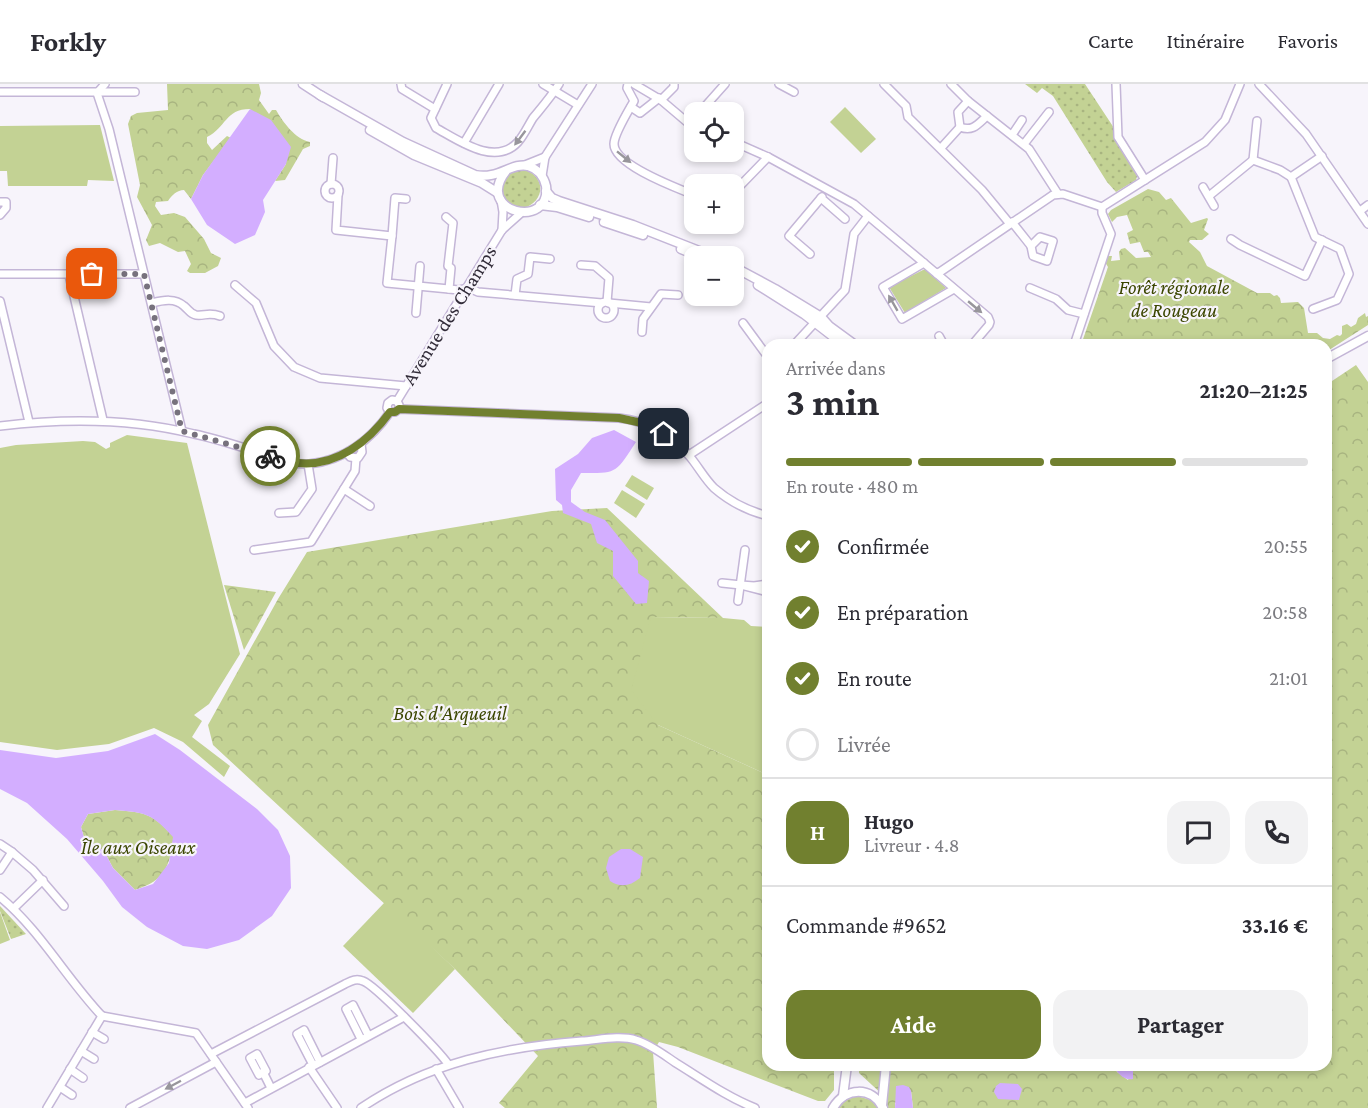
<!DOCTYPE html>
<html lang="fr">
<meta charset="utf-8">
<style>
body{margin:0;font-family:"Crimson Pro",serif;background:#f2f2f3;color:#2b2b33;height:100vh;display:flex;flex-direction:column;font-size:22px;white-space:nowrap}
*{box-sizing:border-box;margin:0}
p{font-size:20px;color:#7c7c81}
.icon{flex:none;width:33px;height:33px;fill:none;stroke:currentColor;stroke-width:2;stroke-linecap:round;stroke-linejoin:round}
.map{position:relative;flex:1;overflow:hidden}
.side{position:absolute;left:762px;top:255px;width:570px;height:732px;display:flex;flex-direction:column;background:#fff;border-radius:18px;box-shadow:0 3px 9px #0003}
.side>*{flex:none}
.controls{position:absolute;left:684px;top:18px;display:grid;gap:12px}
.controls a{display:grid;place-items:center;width:60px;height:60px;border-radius:12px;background:#fff;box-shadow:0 3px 9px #0003;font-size:30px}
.pin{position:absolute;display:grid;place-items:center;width:51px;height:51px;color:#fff;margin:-26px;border-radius:12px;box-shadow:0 3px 9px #0006}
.courier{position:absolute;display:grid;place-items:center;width:60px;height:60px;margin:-30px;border:4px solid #71802f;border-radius:50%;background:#fff;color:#222;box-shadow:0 2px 8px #0007}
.overview em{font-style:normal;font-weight:700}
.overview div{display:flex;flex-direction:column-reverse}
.overview{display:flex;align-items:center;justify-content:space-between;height:102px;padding:0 24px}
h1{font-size:39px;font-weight:700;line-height:45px}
.bar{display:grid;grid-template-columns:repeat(4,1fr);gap:9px 6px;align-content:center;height:72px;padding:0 24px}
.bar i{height:8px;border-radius:4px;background:#e1e1e2}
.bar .active{background:#71802f}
.bar p{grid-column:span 4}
.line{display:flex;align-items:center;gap:15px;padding:0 24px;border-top:2px solid #e1e1e2}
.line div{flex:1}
.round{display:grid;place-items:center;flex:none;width:63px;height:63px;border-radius:18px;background:#f2f2f3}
ol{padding:0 24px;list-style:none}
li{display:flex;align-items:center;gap:18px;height:66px}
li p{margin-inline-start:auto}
li .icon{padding:6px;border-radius:50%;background:#71802f;color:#fff;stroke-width:4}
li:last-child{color:#7c7c81}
li i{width:33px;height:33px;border:3px solid #e1e1e2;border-radius:50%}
.primary-button{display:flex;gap:12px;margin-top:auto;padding:12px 24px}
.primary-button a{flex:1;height:69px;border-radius:18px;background:#71802f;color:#fff;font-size:24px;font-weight:700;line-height:69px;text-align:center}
.primary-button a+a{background:#f2f2f3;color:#2b2b33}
header{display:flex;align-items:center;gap:36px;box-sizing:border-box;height:84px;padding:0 30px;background:#fff;border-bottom:2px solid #e1e1e2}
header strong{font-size:28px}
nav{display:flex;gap:33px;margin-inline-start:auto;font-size:21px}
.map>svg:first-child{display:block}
.grass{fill:url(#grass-dots)}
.forest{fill:url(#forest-crowns)}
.park{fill:#c3d294}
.water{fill:#d3aeff;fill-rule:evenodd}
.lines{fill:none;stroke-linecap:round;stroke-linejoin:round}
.minor-casing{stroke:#c4b6d7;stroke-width:10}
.major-casing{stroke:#c4b6d7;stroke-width:11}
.minor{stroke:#fff;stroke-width:7}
.major{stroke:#fff;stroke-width:8}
.oneway{fill:#98969c}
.done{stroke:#77727d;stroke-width:6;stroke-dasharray:0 10.8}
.route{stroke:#71802f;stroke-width:8}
.labels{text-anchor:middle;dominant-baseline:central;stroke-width:4.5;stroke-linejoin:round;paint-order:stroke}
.park-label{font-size:20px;font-style:italic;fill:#3b4600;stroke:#f7f4fb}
.street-label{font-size:20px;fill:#322c39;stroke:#f7f4fb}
</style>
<header>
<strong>Forkly</strong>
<nav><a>Carte</a><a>Itinéraire</a><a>Favoris</a></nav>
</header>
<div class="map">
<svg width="1368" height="1024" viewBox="0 0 1368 1024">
<defs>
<pattern id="grass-dots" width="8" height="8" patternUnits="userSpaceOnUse" patternTransform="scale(1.5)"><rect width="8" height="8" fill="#c3d294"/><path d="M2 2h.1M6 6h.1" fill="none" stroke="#a8b480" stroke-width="1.8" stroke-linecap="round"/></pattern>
<pattern id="forest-crowns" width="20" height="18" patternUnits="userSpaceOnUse" patternTransform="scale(1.5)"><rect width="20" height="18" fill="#c3d294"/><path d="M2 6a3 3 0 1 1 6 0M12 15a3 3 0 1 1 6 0" fill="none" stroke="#a8b480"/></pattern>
</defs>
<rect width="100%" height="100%" fill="#f7f4fb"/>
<!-- grass -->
<g class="grass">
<path d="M1025,0H1085L1114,44L1115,55L1137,92L1136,96L1116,108L1107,98L1053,12L1042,4L1037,9Z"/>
<path d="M522,85C547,91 546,118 522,125L506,120L500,105L510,88Z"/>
<path d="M0,822L26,850L11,855L0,827Z"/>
<path d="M857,1012L871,1016L878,1024H838L843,1017Z"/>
</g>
<!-- forest -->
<g class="forest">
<path d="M167,0H259L261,9L259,16L269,30L272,26H276C283,38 295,55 310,58V62L303,65L285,96L275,97L286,80L250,25C225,25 226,44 207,53V59L212,66L227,52L231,54L203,91L191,115L184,106C177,106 172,111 168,117L156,118L155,122L161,131L174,129L185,133L204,155L211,169L221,174L218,182L205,189H190L187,187L191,180L185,167L178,168L160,159L149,162L146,156L152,141L137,113L140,101L128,40L131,32L137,29L168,26Z"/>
<path d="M1148,105L1159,108L1166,116L1171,114L1191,139L1207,134L1208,135L1204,146L1209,150L1202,156H1190L1189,158L1200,168L1207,182L1257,209H1270L1274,212L1277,211L1280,214L1281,219L1298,218L1304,224L1308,249H1317L1323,254L1330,255L1337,251L1340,252L1342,250V242L1347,240L1351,243L1356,240L1358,234L1365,229L1366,233L1368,232V241L1326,268V261H1081L1108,183L1105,178L1107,172H1112L1111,177L1120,176L1119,168L1121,165L1125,164L1136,174L1151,173L1148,168H1144L1140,158L1130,160L1127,149L1133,146L1127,131L1117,133L1112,138L1108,130L1111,126Z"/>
<path d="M1356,281L1368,298V1024H913L911,1007L895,1019V1024H888L885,1013L859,989V981H1113L1117,988L1128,996L1133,985V981H1326V301Z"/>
<path d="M607,424L723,534L651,533L658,641L768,691V981H834V1006L825,1017H818L678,963L659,958L653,968L657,1024H505L499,1019L538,972L455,885L213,661L208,641L278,515L307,468L552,427Z"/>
<path d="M224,501L276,508L244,566Z"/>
<path d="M115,726C148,729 151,729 174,753C169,783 166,796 135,806L113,784L104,767L85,757L81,743L88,730Z"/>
</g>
<!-- park -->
<g class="park">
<path d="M845,23L876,55L861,69L830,38Z"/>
<path d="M100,41L114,97L88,96L87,102H8L7,87H0V42Z"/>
<path d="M925,185L946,204L905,229L889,203Z"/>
<path d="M127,351L187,359L240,570L209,620L194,631L202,637L192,653L230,682L224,693L183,658L154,644L109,660L57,666L0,658V364L16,361L83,357L95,358L106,365L110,363V359Z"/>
<path d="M632,391L654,404L647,416L625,402Z"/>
<path d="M622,406L645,420L636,434L614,419Z"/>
<path d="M651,533L723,534L744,536L751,542L768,543V691L658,641L631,606Z"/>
<path d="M385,818L455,885L413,929L343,862Z"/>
<path d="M0,828L10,856L0,860Z"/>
</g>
<!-- water -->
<g class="water">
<path d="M250,25L271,36L291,63L286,80L263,116L265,128L255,151L235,160L207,141L191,115L203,91Z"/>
<path d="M614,346L636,358C615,390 618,389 581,389L571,406V418L585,428L605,436L638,477V489L649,497L647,519L636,520L613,492V467L597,459L591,440L563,429L562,421L556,416L555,385L578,370L592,354Z"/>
<path d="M155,650L180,666L257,725L278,746L290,772L291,804L272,832L239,856L207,865L183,862L147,843L122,823L103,797L67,755L27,719L0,705V666L56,674L108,667ZM115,726C147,729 151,729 173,753L169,779L153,800L135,806L113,784L104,767L85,757L81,743L88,730Z"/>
<path d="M621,765H630L643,773L640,794C630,802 621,804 610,797L606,784L609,773Z"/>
<path d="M1113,981H1133V995C1124,997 1117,989 1113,981Z"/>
<path d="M1000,999L1018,1000L1022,1005L1019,1016L998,1015L994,1008L996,1002Z"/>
<path d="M903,1001L909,1003L911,1007L913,1024H895L896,1002Z"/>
</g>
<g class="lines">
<!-- minor casing -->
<g class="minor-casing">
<g id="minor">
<path d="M105,0L97,9L109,45L182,347"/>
<path d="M401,0L402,5L435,25"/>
<path d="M447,0L431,34L436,44C458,56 495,83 518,58C524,51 528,42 533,34C542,23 551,13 559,0"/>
<path d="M543,0L578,21"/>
<path d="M628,0L627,4L634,17C629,26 614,50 614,60C614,81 677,104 694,111"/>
<path d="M634,0L661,16L694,44"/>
<path d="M779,0L794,8"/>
<path d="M884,0L906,22L908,33L982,106L1010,140"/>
<path d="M951,0L968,17L1029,65L1058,110"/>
<path d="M1116,0L1118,53L1145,96"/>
<path d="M1259,0L1306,50L1368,140"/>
<path d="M0,8H135"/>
<path d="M661,16L674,3V0"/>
<path d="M968,17L958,28L960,43C973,48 978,40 987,32"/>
<path d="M631,23L640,29L659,14"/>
<path d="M700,28L725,0"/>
<path d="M1012,51L1022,36"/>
<path d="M734,58L768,73L854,120L937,190L1053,111L1063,110L1102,123L1205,58L1225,36L1240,0"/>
<path d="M464,59L499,0"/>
<path d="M1024,60L1049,28"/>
<path d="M941,64L960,43"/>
<path d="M1253,76L1257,37"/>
<path d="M525,81L545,73"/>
<path d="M542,92L545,73L592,0"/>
<path d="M1291,93L1315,153L1340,165L1349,190L1337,216L1313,225"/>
<circle cx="332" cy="107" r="7"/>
<path d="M331,100L333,74"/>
<path d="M1203,103L1214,122"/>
<path d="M734,108L768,73"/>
<path d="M338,111L336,146L392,152L387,199L459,206L469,204L478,208L602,219"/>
<path d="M1209,112L1253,76L1280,86L1291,93L1322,72"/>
<path d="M822,113L821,114L845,135"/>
<path d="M501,116L503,128L502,146"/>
<path d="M0,118H6V124L0,131"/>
<path d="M1360,127L1368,121"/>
<path d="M446,133L453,139L448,182L451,184L449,205"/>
<path d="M1012,138L1031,162"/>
<path d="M392,152L395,114L406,115"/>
<path d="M1040,153L1053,157L1047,177L1033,172L1031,162Z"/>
<path d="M1231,155L1240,161L1305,192L1322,156"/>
<path d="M810,170L789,152L821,114"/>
<path d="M924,179L883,203L902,235L954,205"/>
<path d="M581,181L595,182L609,194L607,218"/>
<path d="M0,190H144"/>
<path d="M937,190L988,233L990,238L989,241L972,261"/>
<path d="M69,191L103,336"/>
<path d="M235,201L256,219L274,262L294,283L320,294L406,302"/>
<path d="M1030,204L1056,215L1068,226L1084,230"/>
<path d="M515,211L517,195L528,190L530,173L550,175"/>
<path d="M0,217L29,338"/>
<circle cx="606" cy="226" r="8"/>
<path d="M152,219C164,216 175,214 184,222C189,226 190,230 196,231C205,232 209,228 220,232"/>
<path d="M609,219L651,223"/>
<path d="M416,229L420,182"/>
<path d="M743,239L768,273"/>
<path d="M642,248L643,235L661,210L678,211"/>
<path d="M939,252L944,261"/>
<path d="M794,261L845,206L854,150L868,132"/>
<path d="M1034,261H1036"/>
<path d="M1074,261L1111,150L1102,129V123"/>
<path d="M399,325V321L397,317L502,146L521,129"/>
<path d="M390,328L387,324L388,319L392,316L397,317"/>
<path d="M0,342C66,334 130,334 194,350C218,355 241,363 264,370C279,375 293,381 309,380C343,377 371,356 390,328H395L399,325L619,334C647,337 673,351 691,374C699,384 705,395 714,404C729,417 748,427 768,432"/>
<path d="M347,369L350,373L358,374L362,368L361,360"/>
<path d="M689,371L768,319"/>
<path d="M344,405L370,422"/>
<path d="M279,429L296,428L312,405L308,380"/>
<path d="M254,466L311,458L355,387L356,374"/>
<path d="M722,499L741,501"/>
<path d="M768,500L754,502L741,501L768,508"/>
<path d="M738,517L745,466"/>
<path d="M0,760L12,768"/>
<path d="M0,786L12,768L33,786L64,822"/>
<path d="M0,813C40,846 66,894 102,932"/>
<path d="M14,824L43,796"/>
<path d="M102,932L196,949L248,1024"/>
<path d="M92,948L104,955"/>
<path d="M361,955L346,925L353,921L368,951"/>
<path d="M81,967L94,975"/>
<path d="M211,970L345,900C351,897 356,894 363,897C375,901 439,967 448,980"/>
<path d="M257,970L266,987L259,991L250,974Z"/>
<path d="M313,981L297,950L304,946L320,978"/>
<path d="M309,983L337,1024"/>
<path d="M70,985L83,994"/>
<path d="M436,985L459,1024"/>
<path d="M263,988L271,1004"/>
<path d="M60,1003L72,1011"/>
<path d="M245,1019L404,933"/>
<path d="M47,1024L102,932"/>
<path d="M130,1024L216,978"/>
<path d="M361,1024C427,979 503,963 582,957C598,956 620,951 636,956C650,960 664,971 676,979C702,995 727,1013 755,1024"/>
</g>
</g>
<!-- major casing -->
<g class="major-casing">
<g id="major">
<path d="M303,0L323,13"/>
<path d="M320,11L403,58L475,91C498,96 512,78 528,82C538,85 544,93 546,102C552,146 473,129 506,87"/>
<path d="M370,46L414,71L482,99L498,109"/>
<path d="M546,107L552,114L559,117L633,141L712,172"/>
<path d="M540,121L557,123L589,133"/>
<path d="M604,138L643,151"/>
<path d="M681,165L698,172"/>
<path d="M734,183L775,205L821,233L829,242L855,261"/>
<path d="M758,201L804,230L844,261"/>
<path d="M1326,275L1368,252"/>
<path d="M843,1012L847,981"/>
<path d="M882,1021L886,981"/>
<path d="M833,1024C845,1003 872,1002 883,1024"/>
</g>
</g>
<!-- minor -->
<use href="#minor" class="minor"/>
<!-- major -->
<use href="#major" class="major"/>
</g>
<!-- one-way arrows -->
<defs><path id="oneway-solid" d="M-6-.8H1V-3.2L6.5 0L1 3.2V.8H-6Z" transform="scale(1.5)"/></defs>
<g class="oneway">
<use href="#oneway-solid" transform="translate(520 54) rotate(127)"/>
<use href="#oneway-solid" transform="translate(624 73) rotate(39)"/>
<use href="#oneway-solid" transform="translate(893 219) rotate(-120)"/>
<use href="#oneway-solid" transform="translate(975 223) rotate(40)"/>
<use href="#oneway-solid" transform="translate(173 1001) rotate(152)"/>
</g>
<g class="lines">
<!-- done -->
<path class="done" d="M92,190H144L182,347L270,372"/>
<!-- route -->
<path class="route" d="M270,372C280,375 289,378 298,379C337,383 369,357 390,328H395L399,325L619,334L642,339L664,350"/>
</g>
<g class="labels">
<!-- park labels -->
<g class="park-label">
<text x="1174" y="203">Forêt régionale<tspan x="1174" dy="23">de Rougeau</tspan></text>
<text x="450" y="629">Bois d'Arqueuil</text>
<text x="138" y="763">Île aux Oiseaux</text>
</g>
<!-- street labels -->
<g class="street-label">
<text transform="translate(449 231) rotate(-58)">Avenue des Champs</text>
</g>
</g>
</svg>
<div class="controls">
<a><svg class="icon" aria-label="locate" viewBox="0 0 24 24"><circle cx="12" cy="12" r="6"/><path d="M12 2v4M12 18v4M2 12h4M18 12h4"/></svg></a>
<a>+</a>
<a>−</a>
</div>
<div class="pin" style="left:92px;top:190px;background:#ea580c"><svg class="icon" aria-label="bag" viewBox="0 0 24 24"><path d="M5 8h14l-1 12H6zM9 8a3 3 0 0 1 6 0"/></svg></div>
<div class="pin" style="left:664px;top:350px;background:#1f2937"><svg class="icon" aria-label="home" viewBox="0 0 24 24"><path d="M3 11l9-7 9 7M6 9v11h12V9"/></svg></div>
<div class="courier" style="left:270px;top:372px"><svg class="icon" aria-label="bike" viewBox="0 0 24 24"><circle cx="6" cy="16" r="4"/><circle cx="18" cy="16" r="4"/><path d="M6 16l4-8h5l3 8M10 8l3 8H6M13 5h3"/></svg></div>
<section class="side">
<div class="overview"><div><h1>3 min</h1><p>Arrivée dans</p></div><em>21:20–21:25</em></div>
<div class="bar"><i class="active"></i><i class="active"></i><i class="active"></i><i></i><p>En route · 480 m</p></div>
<ol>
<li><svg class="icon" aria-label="check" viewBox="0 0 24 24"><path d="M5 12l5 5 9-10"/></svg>Confirmée<p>20:55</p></li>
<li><svg class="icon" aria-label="check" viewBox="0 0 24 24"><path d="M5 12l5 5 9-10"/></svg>En préparation<p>20:58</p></li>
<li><svg class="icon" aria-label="check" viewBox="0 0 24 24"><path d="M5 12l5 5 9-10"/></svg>En route<p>21:01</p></li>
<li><i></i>Livrée</li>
</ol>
<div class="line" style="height:108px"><b class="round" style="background:#71802f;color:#fff">H</b><div><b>Hugo</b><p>Livreur · 4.8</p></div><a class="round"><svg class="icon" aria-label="chat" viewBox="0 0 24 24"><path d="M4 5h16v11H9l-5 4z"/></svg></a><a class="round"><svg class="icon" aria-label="phone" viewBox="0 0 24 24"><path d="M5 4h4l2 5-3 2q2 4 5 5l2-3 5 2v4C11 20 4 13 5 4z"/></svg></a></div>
<div class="line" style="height:78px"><div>Commande #9652</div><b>33.16 €</b></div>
<div class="primary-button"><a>Aide</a><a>Partager</a></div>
</section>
</div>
